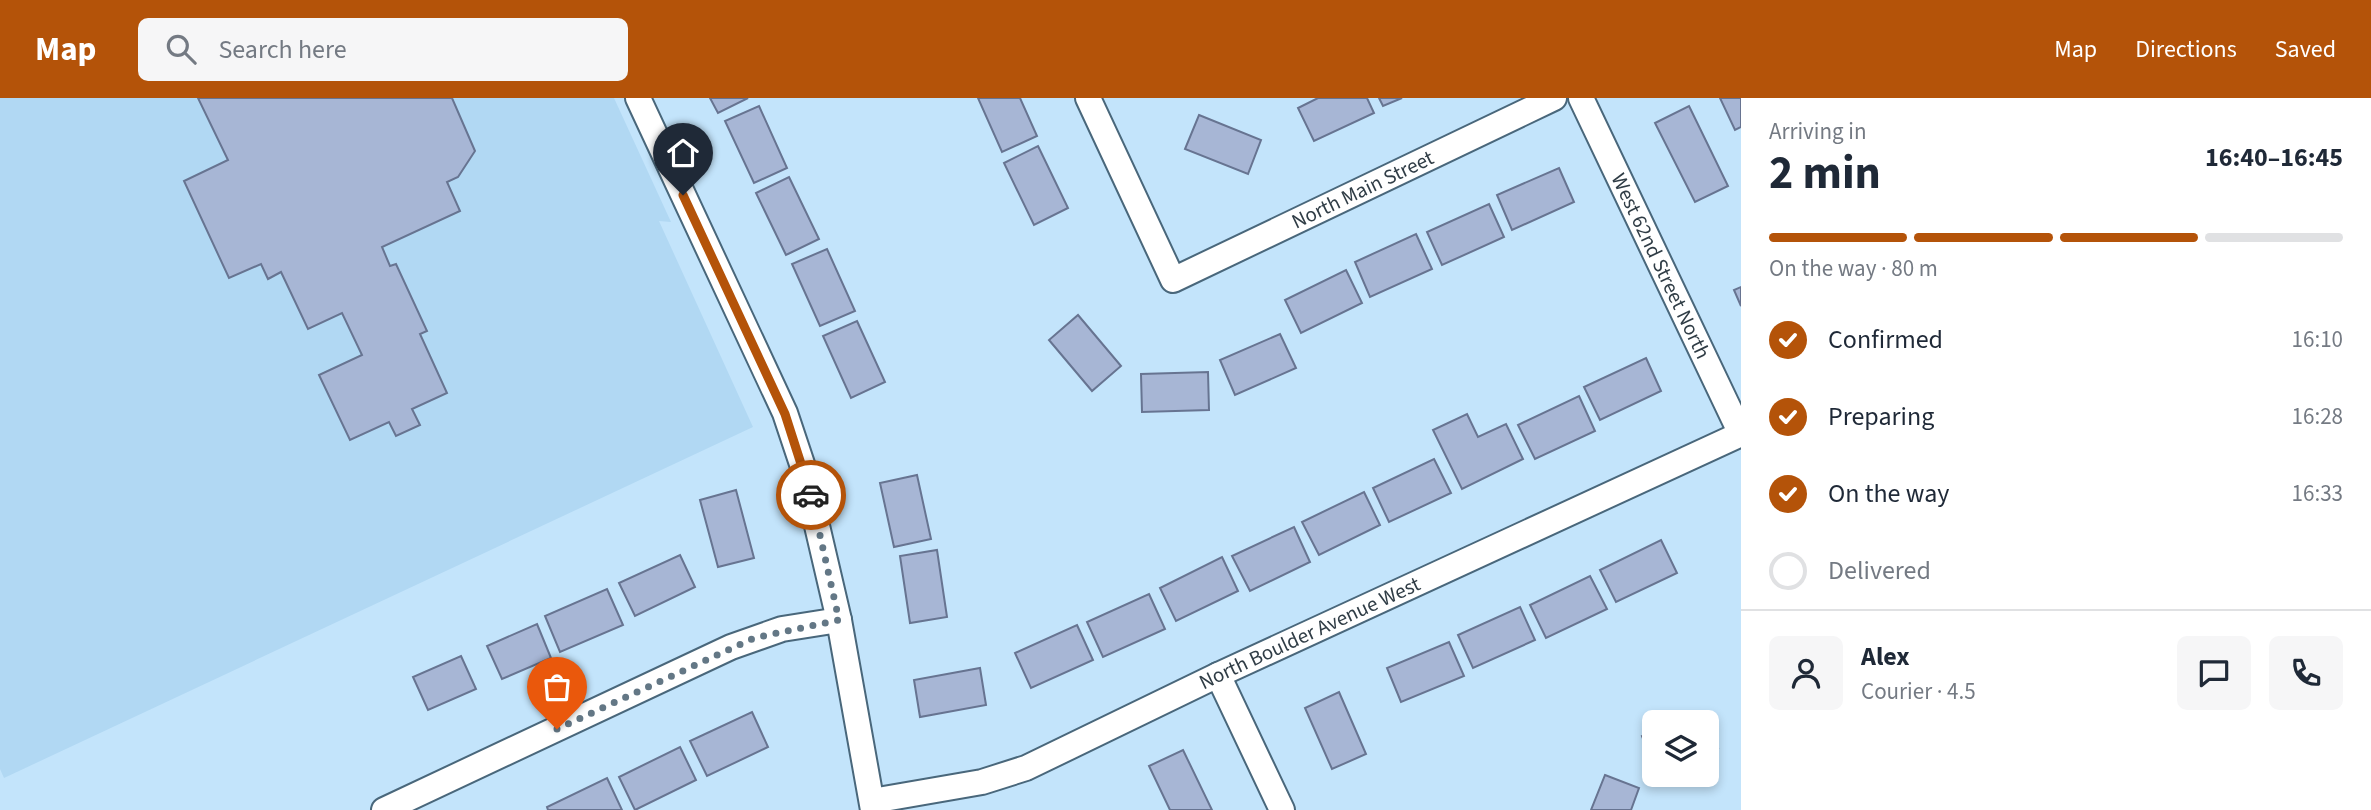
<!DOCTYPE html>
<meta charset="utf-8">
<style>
body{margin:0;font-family:"Source Sans 3",sans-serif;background:#f6f6f7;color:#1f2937;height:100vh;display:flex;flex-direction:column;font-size:26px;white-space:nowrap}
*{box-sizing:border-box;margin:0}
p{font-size:23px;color:#747a83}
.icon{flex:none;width:38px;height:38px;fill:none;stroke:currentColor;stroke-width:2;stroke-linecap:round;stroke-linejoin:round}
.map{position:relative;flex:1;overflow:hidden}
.panel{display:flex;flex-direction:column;background:#fff;width:630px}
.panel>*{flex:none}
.fabs{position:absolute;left:1642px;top:612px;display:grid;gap:14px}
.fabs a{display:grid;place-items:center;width:77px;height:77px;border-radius:10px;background:#fff;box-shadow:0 4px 10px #0003;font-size:35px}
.pin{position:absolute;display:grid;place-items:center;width:60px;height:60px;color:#fff;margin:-72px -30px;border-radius:50% 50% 50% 0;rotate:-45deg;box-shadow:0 0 7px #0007}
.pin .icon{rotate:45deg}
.courier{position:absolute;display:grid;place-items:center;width:70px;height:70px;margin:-35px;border:5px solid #b45309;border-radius:50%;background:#fff;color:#222;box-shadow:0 2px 9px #0007}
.head em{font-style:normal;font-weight:700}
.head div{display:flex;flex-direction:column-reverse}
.head{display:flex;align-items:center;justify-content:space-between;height:119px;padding:0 28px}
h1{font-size:46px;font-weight:700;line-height:52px}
.bar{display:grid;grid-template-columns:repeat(4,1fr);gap:10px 7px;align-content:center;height:84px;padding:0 28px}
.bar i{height:9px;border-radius:5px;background:#e0e1e3}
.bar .current{background:#b45309}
.bar p{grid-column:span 4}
.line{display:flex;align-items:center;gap:18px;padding:0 28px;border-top:2px solid #e0e1e3}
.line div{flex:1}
.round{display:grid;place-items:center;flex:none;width:74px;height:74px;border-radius:10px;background:#f6f6f7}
ol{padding:0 28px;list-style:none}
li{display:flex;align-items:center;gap:21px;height:77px}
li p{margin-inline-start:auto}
li .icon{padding:7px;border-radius:50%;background:#b45309;color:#fff;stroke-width:4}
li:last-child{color:#747a83}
li i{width:38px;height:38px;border:4px solid #e0e1e3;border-radius:50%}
header{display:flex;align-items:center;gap:42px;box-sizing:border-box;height:98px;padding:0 35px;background:#b45309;color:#fff}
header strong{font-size:33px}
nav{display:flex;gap:38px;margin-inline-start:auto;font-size:24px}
.search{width:490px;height:63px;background:#f6f6f7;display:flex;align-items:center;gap:18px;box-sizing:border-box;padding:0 24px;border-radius:10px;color:#747a83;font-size:26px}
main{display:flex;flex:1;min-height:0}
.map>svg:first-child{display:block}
.built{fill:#b1d8f3}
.building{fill:#a7b6d5;stroke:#677491;stroke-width:2}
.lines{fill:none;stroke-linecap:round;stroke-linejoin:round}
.minor-casing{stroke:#49677b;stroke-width:28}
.minor{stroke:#fff;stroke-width:24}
.done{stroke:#637785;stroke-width:7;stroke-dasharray:0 12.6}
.route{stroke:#b45309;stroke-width:9}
.labels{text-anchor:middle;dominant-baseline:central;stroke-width:5;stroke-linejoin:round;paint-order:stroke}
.street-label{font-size:21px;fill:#303d46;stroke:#c3e4fb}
</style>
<header>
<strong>Map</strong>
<div class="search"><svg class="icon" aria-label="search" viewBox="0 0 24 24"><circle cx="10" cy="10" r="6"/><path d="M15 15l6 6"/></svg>Search here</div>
<nav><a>Map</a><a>Directions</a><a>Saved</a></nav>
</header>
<main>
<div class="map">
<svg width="1741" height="712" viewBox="0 0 1741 712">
<rect width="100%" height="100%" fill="#c3e4fb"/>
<!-- built -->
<path class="built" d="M0,0H614L671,124L659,123L753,329L4,680L0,671Z"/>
<!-- building -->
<g class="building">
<path d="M198,0H452L475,53L458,79L447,84L460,113L382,149L390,168L396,166L427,233L420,236L447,295L412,311L420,327L396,338L389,324L350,342L319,277L362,257L342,215L308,231L281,174L268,181L261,166L229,180L184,83L228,62Z"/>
<path d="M710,0H748L718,15Z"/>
<path d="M978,0H1020L1037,38L1002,54Z"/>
<path d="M1318,0H1367L1374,15L1314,43L1298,10Z"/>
<path d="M1379,0H1402L1383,8Z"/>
<path d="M1720,0H1741V29L1735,32Z"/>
<path d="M759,8L787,70L754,85L725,23Z"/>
<path d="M1689,8L1728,88L1695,104L1655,25Z"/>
<path d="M1199,17L1261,42L1248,76L1185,51Z"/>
<path d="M1038,48L1068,110L1034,127L1004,65Z"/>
<path d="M1559,70L1574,104L1512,132L1497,97Z"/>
<path d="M789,79L819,141L786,157L756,95Z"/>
<path d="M1489,106L1504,139L1442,167L1427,134Z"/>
<path d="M1416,136L1432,171L1370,199L1355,164Z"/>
<path d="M827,151L855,213L820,228L792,166Z"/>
<path d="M1346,172L1362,205L1301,235L1285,202Z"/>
<path d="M1741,189V208L1734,192Z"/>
<path d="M1078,217L1121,268L1092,293L1049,242Z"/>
<path d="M857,223L885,284L851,300L823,238Z"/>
<path d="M1280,236L1296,270L1235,297L1220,262Z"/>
<path d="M1646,260L1661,293L1600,322L1584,289Z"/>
<path d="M1208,274L1209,312L1142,314L1141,276Z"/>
<path d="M1579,298L1595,333L1535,361L1518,327Z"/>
<path d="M1467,316L1478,339L1506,326L1523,361L1462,391L1433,332Z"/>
<path d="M1434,361L1451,395L1389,424L1373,390Z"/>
<path d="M917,377L931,441L894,449L880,385Z"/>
<path d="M736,392L754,460L718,469L700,402Z"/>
<path d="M1364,394L1380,427L1319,457L1302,424Z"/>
<path d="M1294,429L1310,464L1250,493L1232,458Z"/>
<path d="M1661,442L1677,475L1616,504L1600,472Z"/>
<path d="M937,452L947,519L910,525L900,458Z"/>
<path d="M680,457L695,489L635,518L619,485Z"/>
<path d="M1222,459L1238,493L1176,523L1160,490Z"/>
<path d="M1590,478L1607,511L1546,540L1530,507Z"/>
<path d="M607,491L623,527L560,554L545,518Z"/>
<path d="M1149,496L1165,531L1103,559L1087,524Z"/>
<path d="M1520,509L1535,542L1473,570L1458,537Z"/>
<path d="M537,526L551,560L502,581L487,548Z"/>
<path d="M1077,527L1093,562L1031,590L1015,555Z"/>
<path d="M1449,544L1464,578L1401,604L1387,570Z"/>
<path d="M461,558L476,591L428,612L413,579Z"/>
<path d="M980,570L986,607L920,619L914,582Z"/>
<path d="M1339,594L1366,656L1332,671L1305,610Z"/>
<path d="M752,614L768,649L707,678L690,643Z"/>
<path d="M1705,615L1718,650L1706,654V625H1678Z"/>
<path d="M1654,634V669L1642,638Z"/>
<path d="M680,649L696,682L635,712L619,679Z"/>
<path d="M1183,652L1212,712H1170L1149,668Z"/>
<path d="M1605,677L1639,690L1631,712H1591Z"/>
<path d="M607,680L622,712H548L547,709Z"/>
</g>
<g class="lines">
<!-- minor casing -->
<g class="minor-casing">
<g id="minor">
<path d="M638,0L785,315L804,372L839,522L873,712"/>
<path id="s1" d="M1088,0L1173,182L1554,0"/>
<path id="s2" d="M1581,0L1741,336"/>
<path d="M1218,577L1282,712"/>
<path id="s3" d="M872,703L982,684L1026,670L1218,577L1741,336"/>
<path d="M384,712L731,549L782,531L839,522"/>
</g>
</g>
<!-- minor -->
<use href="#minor" class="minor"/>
</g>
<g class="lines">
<!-- done -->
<path class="done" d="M557,631L754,540L839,522L811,397"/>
<!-- route -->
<path class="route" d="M683,97L785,316L811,397"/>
</g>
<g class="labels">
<!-- street labels -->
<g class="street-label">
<text stroke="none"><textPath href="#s1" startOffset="411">North Main Street</textPath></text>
<text stroke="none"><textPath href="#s2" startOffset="186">West 62nd Street North</textPath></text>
<text stroke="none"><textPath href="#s3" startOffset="472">North Boulder Avenue West</textPath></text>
</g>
</g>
</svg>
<div class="fabs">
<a><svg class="icon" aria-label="layers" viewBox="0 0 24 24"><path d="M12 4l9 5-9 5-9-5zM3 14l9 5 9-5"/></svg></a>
</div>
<div class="pin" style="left:557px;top:631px;background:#ea580c"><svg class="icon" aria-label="bag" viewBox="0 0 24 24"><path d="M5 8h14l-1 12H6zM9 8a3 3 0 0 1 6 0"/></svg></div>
<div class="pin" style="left:683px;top:97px;background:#1f2937"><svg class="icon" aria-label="home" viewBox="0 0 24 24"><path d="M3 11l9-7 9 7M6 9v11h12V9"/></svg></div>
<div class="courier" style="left:811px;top:397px"><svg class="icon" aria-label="car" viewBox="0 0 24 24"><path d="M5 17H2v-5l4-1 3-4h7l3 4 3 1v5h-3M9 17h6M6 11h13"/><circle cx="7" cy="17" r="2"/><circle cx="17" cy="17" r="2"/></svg></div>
</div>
<section class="panel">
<div class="head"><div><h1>2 min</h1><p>Arriving in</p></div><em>16:40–16:45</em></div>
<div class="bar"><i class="current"></i><i class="current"></i><i class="current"></i><i></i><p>On the way · 80 m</p></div>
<ol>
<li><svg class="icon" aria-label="check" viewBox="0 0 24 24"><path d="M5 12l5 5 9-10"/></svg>Confirmed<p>16:10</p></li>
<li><svg class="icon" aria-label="check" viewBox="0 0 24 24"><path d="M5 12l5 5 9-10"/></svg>Preparing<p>16:28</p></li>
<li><svg class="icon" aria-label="check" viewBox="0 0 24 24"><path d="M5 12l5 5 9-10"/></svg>On the way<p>16:33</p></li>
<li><i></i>Delivered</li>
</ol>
<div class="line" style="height:126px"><a class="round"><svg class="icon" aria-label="person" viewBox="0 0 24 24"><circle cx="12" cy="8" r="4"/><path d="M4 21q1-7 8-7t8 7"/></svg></a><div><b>Alex</b><p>Courier · 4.5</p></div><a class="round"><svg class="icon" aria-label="chat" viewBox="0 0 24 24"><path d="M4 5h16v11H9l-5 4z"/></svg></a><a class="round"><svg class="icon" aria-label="phone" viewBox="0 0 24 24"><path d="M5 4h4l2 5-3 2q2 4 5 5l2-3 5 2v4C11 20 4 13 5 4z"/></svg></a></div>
</section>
</main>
